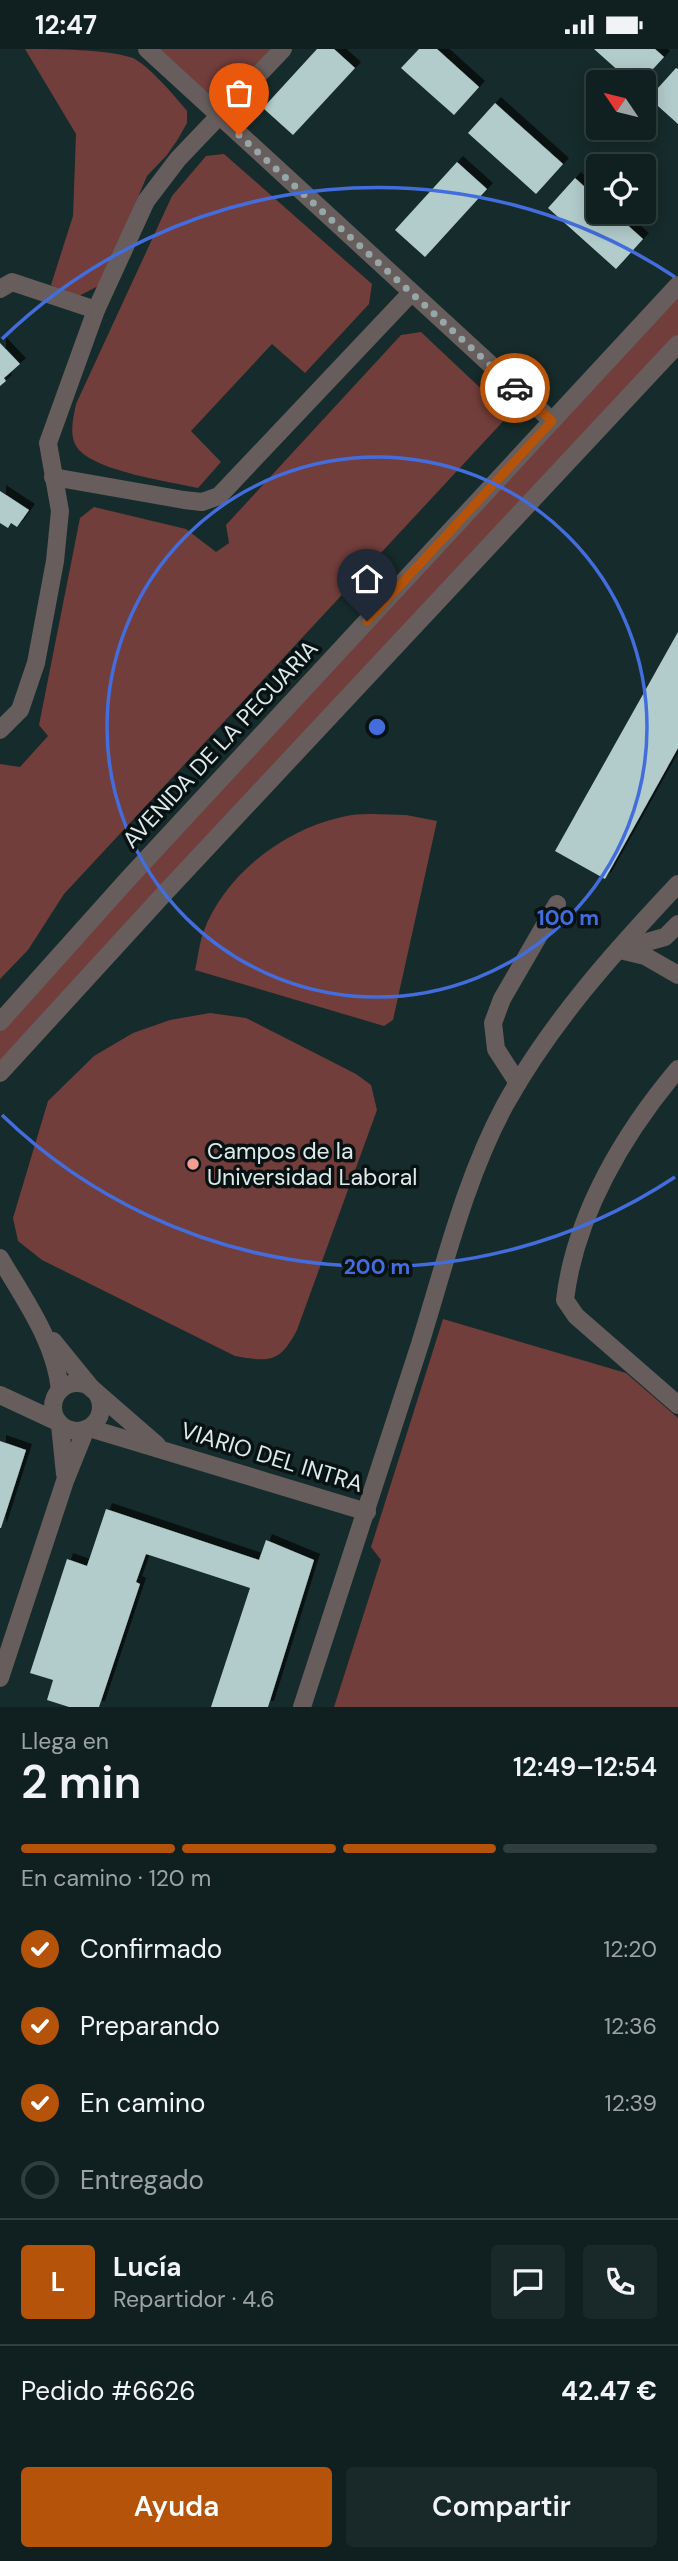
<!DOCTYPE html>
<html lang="es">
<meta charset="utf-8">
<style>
body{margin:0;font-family:"DM Sans",sans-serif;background:#192829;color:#f1f3f6;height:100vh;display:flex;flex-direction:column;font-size:26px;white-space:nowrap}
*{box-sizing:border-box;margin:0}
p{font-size:23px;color:#9ca3a5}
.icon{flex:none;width:38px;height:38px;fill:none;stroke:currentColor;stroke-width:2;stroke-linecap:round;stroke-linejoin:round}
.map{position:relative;height:1658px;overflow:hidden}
.details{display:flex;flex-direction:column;background:#102020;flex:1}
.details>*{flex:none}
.needle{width:46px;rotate:305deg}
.tools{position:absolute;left:586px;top:21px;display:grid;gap:14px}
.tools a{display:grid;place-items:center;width:70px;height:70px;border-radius:7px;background:#102020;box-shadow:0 4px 18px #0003,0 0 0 2px #303e3e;font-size:35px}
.pin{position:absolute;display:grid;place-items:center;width:60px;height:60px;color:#fff;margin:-72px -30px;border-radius:50% 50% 50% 0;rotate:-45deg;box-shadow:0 0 7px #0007}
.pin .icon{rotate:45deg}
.courier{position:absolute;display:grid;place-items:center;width:70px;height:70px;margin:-35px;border:5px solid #b45309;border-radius:50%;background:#fff;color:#222;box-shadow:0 2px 9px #0007}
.summary em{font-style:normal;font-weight:600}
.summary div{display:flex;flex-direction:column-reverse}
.summary{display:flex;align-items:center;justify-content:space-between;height:119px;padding:0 21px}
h1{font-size:46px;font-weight:600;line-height:52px}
.bar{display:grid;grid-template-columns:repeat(4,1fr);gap:10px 7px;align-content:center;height:84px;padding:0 21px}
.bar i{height:9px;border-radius:5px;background:#303e3e}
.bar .active{background:#b45309}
.bar p{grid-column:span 4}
.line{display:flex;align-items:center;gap:18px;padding:0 21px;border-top:2px solid #303e3e}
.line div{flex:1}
.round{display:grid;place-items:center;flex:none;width:74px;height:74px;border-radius:7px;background:#192829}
ol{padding:0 21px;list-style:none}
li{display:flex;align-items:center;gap:21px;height:77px}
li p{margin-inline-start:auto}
li .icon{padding:7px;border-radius:50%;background:#b45309;color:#fff;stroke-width:4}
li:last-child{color:#9ca3a5}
li i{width:38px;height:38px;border:4px solid #303e3e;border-radius:50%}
.button{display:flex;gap:14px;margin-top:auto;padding:14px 21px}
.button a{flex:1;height:80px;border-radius:7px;background:#b45309;color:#fff;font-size:28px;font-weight:600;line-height:80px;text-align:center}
.button a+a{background:#192829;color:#f1f3f6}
.status{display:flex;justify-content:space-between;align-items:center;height:49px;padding:0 35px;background:#102020;direction:ltr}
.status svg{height:19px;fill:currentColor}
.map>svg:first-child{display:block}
.green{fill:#723e3b}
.building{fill:#b2cccb;filter:url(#shadow)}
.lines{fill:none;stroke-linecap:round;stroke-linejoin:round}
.minor{stroke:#665d5c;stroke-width:18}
.done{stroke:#97a7a7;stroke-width:7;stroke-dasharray:0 12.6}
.route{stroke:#b45309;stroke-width:9}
.ring{fill:none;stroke:#436ddc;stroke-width:3.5}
.poi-dot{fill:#f59c95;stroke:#091212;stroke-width:2.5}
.labels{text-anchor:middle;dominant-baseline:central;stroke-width:7;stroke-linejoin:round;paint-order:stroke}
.street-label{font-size:23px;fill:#ddeaea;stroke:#091212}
.poi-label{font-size:23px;fill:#ddeaea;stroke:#091212;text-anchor:start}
.centre{fill:#436ddc;stroke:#091212;stroke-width:3.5}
.ring-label{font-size:21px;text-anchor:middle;font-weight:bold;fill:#436ddc;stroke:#091212;stroke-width:7;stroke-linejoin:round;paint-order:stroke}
</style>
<div class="status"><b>12:47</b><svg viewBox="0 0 49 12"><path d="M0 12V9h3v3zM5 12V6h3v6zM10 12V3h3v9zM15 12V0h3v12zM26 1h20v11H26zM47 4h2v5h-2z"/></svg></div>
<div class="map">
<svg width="678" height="1658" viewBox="0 0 678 1658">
<defs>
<filter id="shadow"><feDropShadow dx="6" dy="-6" stdDeviation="0" flood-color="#0009"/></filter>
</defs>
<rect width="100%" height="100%" fill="#162b2b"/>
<!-- green -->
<g class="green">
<path d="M25,0C55,0 106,0 133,9C150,18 174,46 187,62V74L178,90L167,106L147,127L100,236L77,248L51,236L73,167L76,85Z"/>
<path d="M147,0H283L220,69Z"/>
<path d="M224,105L372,235L369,255L305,324L272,295L191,382L221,413L198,439C167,432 100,423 79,401C68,389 73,370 76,355L172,147L206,107Z"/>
<path d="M678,236V295L0,1024V973Z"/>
<path d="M421,283L509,366L64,845L28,901L0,930V715L20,718L48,687L39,676L80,469L94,458L186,480L216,503L229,494L226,476L401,286Z"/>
<path d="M406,766L437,772L393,971L384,977L195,921C198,909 199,896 203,884C224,826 283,781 342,768C362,763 386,766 406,766Z"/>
<path d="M210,964L246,969L356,1025L371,1036L377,1061L297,1281C280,1314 269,1313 235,1307L42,1211L18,1192L13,1169L48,1052L94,1007L133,984L170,971Z"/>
<path d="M443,1270L626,1324L678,1369V1658H334L381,1511L371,1498Z"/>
</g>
<!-- building -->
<g class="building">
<path d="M317,0H334L355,19L293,86L263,59Z"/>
<path d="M419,0H437L479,38L454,66L401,19Z"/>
<path d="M594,0H655L664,8L641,33H631Z"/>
<path d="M676,19L678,20V75L649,49Z"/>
<path d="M495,54L563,115L536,145L468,84Z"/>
<path d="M457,113L487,140L425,208L395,181Z"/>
<path d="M575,129L598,150V163H613L643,190L616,220L548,159Z"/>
<path d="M0,294L20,315L4,329L6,332L0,337Z"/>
<path d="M0,442L29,461L17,478L11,474L8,479L0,474Z"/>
<path d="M678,583V699L605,830L555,802Z"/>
<path d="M0,1392L26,1401L1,1479H0Z"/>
<path d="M106,1460L259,1511L266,1491L314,1511L268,1658H211L250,1539L146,1505L136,1533L140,1535L99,1658H69L47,1651L53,1631L30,1624L67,1510L87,1517Z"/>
</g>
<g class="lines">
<!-- minor -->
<g class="minor">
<path d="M147,0L552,372"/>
<path d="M0,240L12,233L96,261"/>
<path d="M53,428L184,451L202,453L219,447L411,244"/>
<path d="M0,681L20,661L36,614L55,512L60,462L48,394L96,261L146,152L178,110L283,0"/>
<path d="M618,901L665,888L678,875"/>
<path d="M624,902L645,907L678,926"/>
<path d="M0,973L128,830L678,236"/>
<path d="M678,1020C624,1084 575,1166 565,1251L576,1267L678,1356"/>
<path d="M0,1024L162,847L678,295"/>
<path d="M518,1034L496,1000L493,974L502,950L557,855"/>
<path d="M0,1209C24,1250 55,1292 60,1341"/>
<path d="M53,1292L92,1340"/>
<circle cx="77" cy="1358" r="24"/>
<path d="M96,1343L157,1396"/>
<path d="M0,1346L58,1373"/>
<path d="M60,1376L65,1425"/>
<path d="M89,1379L367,1463"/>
<path d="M0,1629L65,1432L86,1380"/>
<path d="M302,1658C342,1537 381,1416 420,1295C445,1215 465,1130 505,1056C551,973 614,903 678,835"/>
</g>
</g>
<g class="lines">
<!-- done -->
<path class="done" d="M239,86L515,339"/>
<!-- route -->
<path class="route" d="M367,572L552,372L515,339"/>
</g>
<!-- distance rings -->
<g class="ring">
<circle cx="377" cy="678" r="270"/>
<path d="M675 1128A540 540 0 0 1 2 1066M2 290A540 540 0 0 1 675 228"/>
</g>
<!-- markers -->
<circle class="poi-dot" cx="193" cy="1115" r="7"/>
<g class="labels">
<!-- street labels -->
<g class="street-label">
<text transform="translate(220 695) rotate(-47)">AVENIDA DE LA PECUARIA</text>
<text transform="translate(272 1408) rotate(17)">VIARIO DEL INTRA</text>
</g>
<!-- poi labels -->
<g class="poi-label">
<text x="207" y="1102">Campos de la<tspan x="207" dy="26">Universidad Laboral</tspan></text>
</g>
</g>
<circle cx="377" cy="678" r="10" class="centre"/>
<g class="ring-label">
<text x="568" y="876">100 m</text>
<text x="377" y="1225">200 m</text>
</g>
</svg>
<div class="tools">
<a><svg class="needle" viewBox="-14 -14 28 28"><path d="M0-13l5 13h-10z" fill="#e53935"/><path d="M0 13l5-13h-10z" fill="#9ca3a5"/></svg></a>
<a><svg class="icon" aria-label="locate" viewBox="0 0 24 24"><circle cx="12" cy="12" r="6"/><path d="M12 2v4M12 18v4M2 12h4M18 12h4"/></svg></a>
</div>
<div class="pin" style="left:239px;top:86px;background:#ea580c"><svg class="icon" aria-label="bag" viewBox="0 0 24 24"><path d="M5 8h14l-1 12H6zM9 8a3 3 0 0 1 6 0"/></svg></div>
<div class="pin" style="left:367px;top:572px;background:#1f2937"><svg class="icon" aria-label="home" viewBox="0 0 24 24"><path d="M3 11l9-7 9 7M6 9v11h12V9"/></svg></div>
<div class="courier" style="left:515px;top:339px"><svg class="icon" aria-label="car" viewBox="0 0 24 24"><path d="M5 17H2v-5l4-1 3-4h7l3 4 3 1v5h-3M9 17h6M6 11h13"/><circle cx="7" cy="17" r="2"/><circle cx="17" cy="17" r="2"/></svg></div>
</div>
<section class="details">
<div class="summary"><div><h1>2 min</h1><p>Llega en</p></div><em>12:49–12:54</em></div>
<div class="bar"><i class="active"></i><i class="active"></i><i class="active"></i><i></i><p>En camino · 120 m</p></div>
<ol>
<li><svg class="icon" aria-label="check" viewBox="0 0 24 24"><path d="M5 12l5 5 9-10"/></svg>Confirmado<p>12:20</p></li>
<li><svg class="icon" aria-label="check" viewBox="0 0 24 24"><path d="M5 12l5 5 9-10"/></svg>Preparando<p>12:36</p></li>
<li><svg class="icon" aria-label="check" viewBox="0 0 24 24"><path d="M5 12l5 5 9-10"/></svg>En camino<p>12:39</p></li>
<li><i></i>Entregado</li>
</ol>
<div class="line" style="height:126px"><b class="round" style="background:#b45309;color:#fff">L</b><div><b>Lucía</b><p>Repartidor · 4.6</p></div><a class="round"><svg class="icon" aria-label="chat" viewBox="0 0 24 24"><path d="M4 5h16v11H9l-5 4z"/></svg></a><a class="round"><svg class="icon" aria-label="phone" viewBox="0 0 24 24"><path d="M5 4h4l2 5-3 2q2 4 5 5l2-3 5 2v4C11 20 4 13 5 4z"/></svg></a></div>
<div class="line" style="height:91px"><div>Pedido #6626</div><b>42.47 €</b></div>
<div class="button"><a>Ayuda</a><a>Compartir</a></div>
</section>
